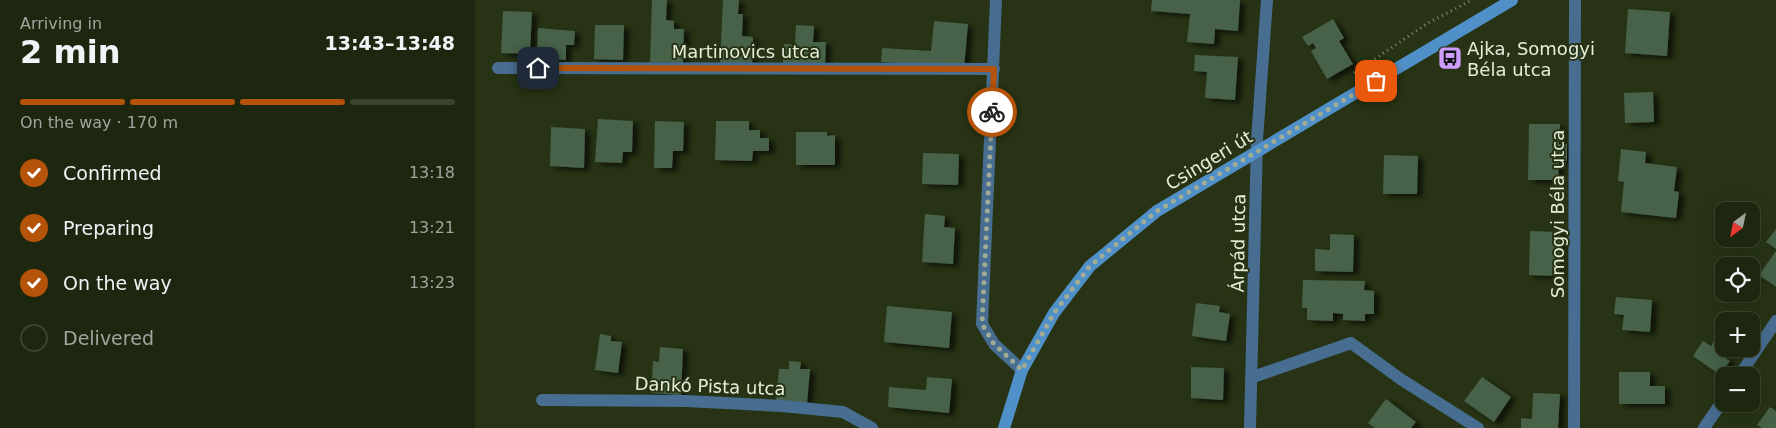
<!DOCTYPE html>
<meta charset="utf-8">
<style>
body{margin:0;font-family:"DejaVu Sans",sans-serif;background:#2a321d;color:#f1f3f6;height:100vh;display:flex;flex-direction:column;font-size:19px;white-space:nowrap}
*{box-sizing:border-box;margin:0}
p{font-size:16px;color:#a0a59e}
.icon{flex:none;width:28px;height:28px;fill:none;stroke:currentColor;stroke-width:2;stroke-linecap:round;stroke-linejoin:round}
.map{position:relative;flex:1;overflow:hidden}
.sheet{display:flex;flex-direction:column;background:#1d260f;width:475px}
.sheet>*{flex:none}
.needle{width:32px;rotate:213deg}
.tools{position:absolute;left:1240px;top:202px;display:grid;gap:10px}
.tools a{display:grid;place-items:center;width:45px;height:45px;border-radius:10px;background:#1d260f;box-shadow:0 5px 20px #0002,0 0 0 1px #3b432f;font-size:25px}
.pin{position:absolute;display:grid;place-items:center;width:42px;height:42px;color:#fff;margin:-21px;border-radius:10px;box-shadow:0 2px 8px #0006}
.courier{position:absolute;display:grid;place-items:center;width:50px;height:50px;margin:-25px;border:4px solid #b45309;border-radius:50%;background:#fff;color:#222;box-shadow:0 1px 6px #0007}
.summary em{font-style:normal;font-weight:600}
.summary div{display:flex;flex-direction:column-reverse}
.summary{display:flex;align-items:center;justify-content:space-between;height:85px;padding:0 20px}
h1{font-size:32px;font-weight:600;line-height:38px}
.bar{display:grid;grid-template-columns:repeat(4,1fr);gap:8px 5px;align-content:center;height:60px;padding:0 20px}
.bar i{height:6px;border-radius:4px;background:#3b432f}
.bar .on{background:#b45309}
.bar p{grid-column:span 4}
ol{padding:0 20px;list-style:none}
li{display:flex;align-items:center;gap:15px;height:55px}
li p{margin-inline-start:auto}
li .icon{padding:5px;border-radius:50%;background:#b45309;color:#fff;stroke-width:4}
li:last-child{color:#a0a59e}
li i{width:28px;height:28px;border:2px solid #3b432f;border-radius:50%}
main{display:flex;flex:1;min-height:0}
.map>svg:first-child{display:block}
.building{fill:#466248;filter:url(#shadow)}
.lines{fill:none;stroke-linecap:round;stroke-linejoin:round}
.path{stroke:#848e75;stroke-width:3;stroke-dasharray:1 4;stroke-linecap:butt}
.minor{stroke:#476d90;stroke-width:12}
.secondary{stroke:#5090c8;stroke-width:12}
.done{stroke:#a2ac95;stroke-width:5;stroke-dasharray:0 9}
.route{stroke:#b45309;stroke-width:6}
.labels{text-anchor:middle;dominant-baseline:central;stroke-width:4;stroke-linejoin:round;paint-order:stroke}
.poi-label{font-size:18px;fill:#e5edda;stroke:#273314;text-anchor:start}
.street-label{font-size:18px;fill:#e5edda;stroke:#273314}
</style>
<main>
<section class="sheet">
<div class="summary"><div><h1>2 min</h1><p>Arriving in</p></div><em>13:43–13:48</em></div>
<div class="bar"><i class="on"></i><i class="on"></i><i class="on"></i><i></i><p>On the way · 170 m</p></div>
<ol>
<li><svg class="icon" aria-label="check" viewBox="0 0 24 24"><path d="M5 12l5 5 9-10"/></svg>Confirmed<p>13:18</p></li>
<li><svg class="icon" aria-label="check" viewBox="0 0 24 24"><path d="M5 12l5 5 9-10"/></svg>Preparing<p>13:21</p></li>
<li><svg class="icon" aria-label="check" viewBox="0 0 24 24"><path d="M5 12l5 5 9-10"/></svg>On the way<p>13:23</p></li>
<li><i></i>Delivered</li>
</ol>
</section>
<div class="map">
<svg width="1301" height="428" viewBox="0 0 1301 428">
<defs>
<filter id="shadow"><feDropShadow dx="5.5" dy="3" stdDeviation="2.5" flood-color="#0009"/></filter>
</defs>
<rect width="100%" height="100%" fill="#273314"/>
<!-- building -->
<g class="building">
<path d="M177,0H192L191,20L199,21V29H209L208,63L175,62Z"/>
<path d="M248,0H264L263,14H268L267,36L278,37L277,66L245,64Z"/>
<path d="M677,0H765L763,31L740,29L739,44L712,42L715,14L676,11Z"/>
<path d="M1153,9L1195,12L1192,56L1150,53Z"/>
<path d="M28,11L57,12L55,54L26,53Z"/>
<path d="M858,19L869,38L864,41L878,64L852,79L836,51L841,48L838,43L833,46L827,37Z"/>
<path d="M459,21L493,24L489,68L406,62L407,48L456,51Z"/>
<path d="M120,25H149L148,60L119,59Z"/>
<path d="M321,25L339,26L338,42H351L350,65L308,63L309,44L320,45Z"/>
<path d="M63,28L100,31L99,45H91V60L62,59Z"/>
<path d="M720,55L763,57L760,100L730,98L732,72L719,71Z"/>
<path d="M1178,92L1179,122L1150,123L1149,93Z"/>
<path d="M123,119L158,121L157,152H148L147,163L120,162Z"/>
<path d="M180,121L209,122L208,151H198L197,168H179Z"/>
<path d="M241,121H274V130H285V138H294V151H278L277,161L240,160Z"/>
<path d="M1054,124H1085L1084,144H1092V161H1084L1083,180H1053Z"/>
<path d="M76,127L110,129L109,168L75,166Z"/>
<path d="M321,132H352V136L360,135V165H321Z"/>
<path d="M1146,149L1171,152L1170,163L1202,167L1199,191L1204,192L1201,218L1146,212L1149,182L1143,181Z"/>
<path d="M448,153L484,154L483,185L447,184Z"/>
<path d="M909,155L943,156L942,194H908Z"/>
<path d="M450,214L470,216L469,227L480,228L478,264L447,262Z"/>
<path d="M1301,229V249L1291,242Z"/>
<path d="M1055,231L1085,232L1084,276L1054,275Z"/>
<path d="M855,234L879,235L878,272L840,271V249L855,250Z"/>
<path d="M1301,251V287L1284,275Z"/>
<path d="M828,280L890,281L889,290L899,291V314H890V321L868,320V314L858,313V321L832,320V308H827Z"/>
<path d="M1141,297L1177,300L1175,332L1147,330L1149,315L1139,314Z"/>
<path d="M721,303L745,306L744,312L755,314L751,341L717,336Z"/>
<path d="M412,306L477,312L474,348L409,342Z"/>
<path d="M125,334L136,336V341L147,342L143,373L120,370Z"/>
<path d="M1241,338L1249,344L1244,354L1255,361L1245,375L1218,356L1228,341L1236,346Z"/>
<path d="M185,347L208,349L206,395L176,393L178,361L184,362Z"/>
<path d="M314,361L326,362L325,369H335L332,404L301,402L304,369H314Z"/>
<path d="M716,367L749,368L748,400L716,398Z"/>
<path d="M1144,372H1175V386H1190V404H1144Z"/>
<path d="M452,377L477,379L474,413L413,407L414,387L451,390Z"/>
<path d="M1007,377L1036,397L1019,422L989,401Z"/>
<path d="M1058,393L1085,394L1083,428H1046V418L1057,419Z"/>
<path d="M911,399L941,422L936,428H900L893,423Z"/>
<path d="M1295,407L1301,411V428H1287L1282,425Z"/>
</g>
<g class="lines">
<!-- path -->
<path class="path" d="M879,73L953,23L997,0"/>
<!-- minor -->
<g class="minor">
<path d="M521,0L507,324L519,344L547,370"/>
<path d="M23,68L519,69"/>
<path d="M1264,376L1301,321"/>
<path d="M778,377L876,343L927,380L1003,428"/>
<path d="M67,400L211,401L307,406L368,412L397,428"/>
<path d="M775,428L782,140L792,0"/>
<path d="M1099,428L1100,0"/>
<path d="M1229,428L1249,399"/>
</g>
<!-- secondary -->
<path class="secondary" d="M529,428L547,370L579,313L615,266L682,211L1037,0"/>
</g>
<g class="lines">
<!-- done -->
<path class="done" d="M517,112L507,324L519,344L547,370L579,313L615,266L628,255L682,211L901,81"/>
<!-- route -->
<path class="route" d="M63,68L519,69L517,112"/>
</g>
<!-- icons -->
<defs>
<g id="bus-square" transform="scale(1.25)"><rect x="-9" y="-9" width="18" height="18" rx="4" fill="#cf9dff" stroke="#273314"/><path d="M-5-6H5V4H4V6H2V4H-2V6H-4V4H-5ZM-3.5-4V0h7V-4ZM-3.5 1.2v1.5H-2V1.2ZM2 1.2v1.5H3.5V1.2Z" fill="#111"/></g>
</defs>
<g fill-rule="evenodd">
<use href="#bus-square" x="975" y="58"/>
</g>
<g class="labels">
<!-- poi labels -->
<g class="poi-label">
<text x="992" y="48">Ajka, Somogyi<tspan x="992" dy="21">Béla utca</tspan></text>
</g>
<!-- street labels -->
<g class="street-label">
<text x="271" y="51">Martinovics utca</text>
<text transform="translate(734 160) rotate(-31)">Csingeri út</text>
<text transform="translate(1082 214) rotate(-90)">Somogyi Béla utca</text>
<text transform="translate(763 243) rotate(-89)">Árpád utca</text>
<text transform="translate(235 386) rotate(2)">Dankó Pista utca</text>
</g>
</g>
</svg>
<div class="tools">
<a><svg class="needle" viewBox="-14 -14 28 28"><path d="M0-13l5 13h-10z" fill="#e53935"/><path d="M0 13l5-13h-10z" fill="#a0a59e"/></svg></a>
<a><svg class="icon" aria-label="locate" viewBox="0 0 24 24"><circle cx="12" cy="12" r="6"/><path d="M12 2v4M12 18v4M2 12h4M18 12h4"/></svg></a>
<a>+</a>
<a>−</a>
</div>
<div class="pin" style="left:901px;top:81px;background:#ea580c"><svg class="icon" aria-label="bag" viewBox="0 0 24 24"><path d="M5 8h14l-1 12H6zM9 8a3 3 0 0 1 6 0"/></svg></div>
<div class="pin" style="left:63px;top:68px;background:#1f2937"><svg class="icon" aria-label="home" viewBox="0 0 24 24"><path d="M3 11l9-7 9 7M6 9v11h12V9"/></svg></div>
<div class="courier" style="left:517px;top:112px"><svg class="icon" aria-label="bike" viewBox="0 0 24 24"><circle cx="6" cy="16" r="4"/><circle cx="18" cy="16" r="4"/><path d="M6 16l4-8h5l3 8M10 8l3 8H6M13 5h3"/></svg></div>
</div>
</main>
